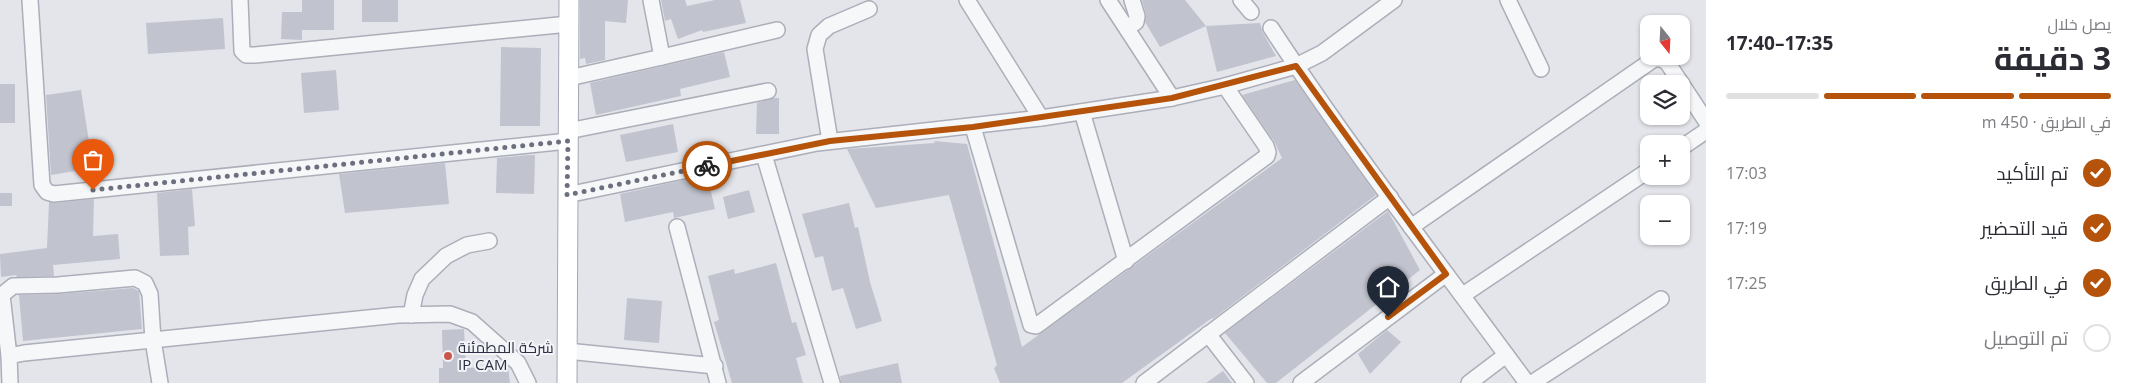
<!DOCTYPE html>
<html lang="ar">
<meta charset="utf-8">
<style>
body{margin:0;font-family:"Open Sans",Cairo,sans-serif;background:#f7f7f7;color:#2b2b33;direction:rtl;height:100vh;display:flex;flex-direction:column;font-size:19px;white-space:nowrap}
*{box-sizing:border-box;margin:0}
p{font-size:16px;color:#7c7c81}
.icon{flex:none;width:28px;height:28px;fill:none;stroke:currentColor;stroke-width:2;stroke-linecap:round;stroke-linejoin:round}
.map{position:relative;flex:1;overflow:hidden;direction:ltr}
.side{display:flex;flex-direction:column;background:#fff;width:425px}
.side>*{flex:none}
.needle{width:32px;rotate:162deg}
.tools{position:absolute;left:1640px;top:15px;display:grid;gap:10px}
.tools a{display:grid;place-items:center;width:50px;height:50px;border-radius:10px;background:#fff;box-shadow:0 1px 4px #0004;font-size:25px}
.pin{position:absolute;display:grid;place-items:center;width:42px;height:42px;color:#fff;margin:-51px -21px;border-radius:50% 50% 50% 0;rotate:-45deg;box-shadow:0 0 5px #0007}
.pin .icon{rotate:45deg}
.courier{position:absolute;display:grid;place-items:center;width:50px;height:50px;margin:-25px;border:4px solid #b45309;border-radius:50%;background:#fff;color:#222;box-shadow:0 1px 6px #0007}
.overview em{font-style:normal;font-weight:700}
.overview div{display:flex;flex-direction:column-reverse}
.overview{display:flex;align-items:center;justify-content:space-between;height:85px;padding:0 20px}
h1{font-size:32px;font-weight:700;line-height:38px}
.bar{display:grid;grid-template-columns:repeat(4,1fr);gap:8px 5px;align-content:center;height:60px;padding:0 20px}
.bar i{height:6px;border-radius:4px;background:#e1e1e2}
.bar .active{background:#b45309}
.bar p{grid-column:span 4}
ol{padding:0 20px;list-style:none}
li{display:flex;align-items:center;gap:15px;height:55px}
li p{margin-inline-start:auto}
li .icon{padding:5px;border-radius:50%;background:#b45309;color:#fff;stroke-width:4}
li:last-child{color:#7c7c81}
li i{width:28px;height:28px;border:2px solid #e1e1e2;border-radius:50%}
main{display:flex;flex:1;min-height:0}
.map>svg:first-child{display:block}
.building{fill:#c1c3ce}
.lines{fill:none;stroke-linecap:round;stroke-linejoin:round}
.minor-casing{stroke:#acaeb9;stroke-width:18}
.major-casing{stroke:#a3a6b6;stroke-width:21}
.minor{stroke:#f6f7f9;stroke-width:15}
.major{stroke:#fff;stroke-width:19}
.done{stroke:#6c6f7e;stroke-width:5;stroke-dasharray:0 9}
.route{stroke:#b45309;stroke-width:6}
.poi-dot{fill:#ca574e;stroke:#f3f4f8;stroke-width:2}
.labels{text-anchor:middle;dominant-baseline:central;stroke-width:4;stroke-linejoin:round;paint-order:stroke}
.poi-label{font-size:15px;fill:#2c2f43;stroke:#f3f4f8;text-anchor:start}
</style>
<main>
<section class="side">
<div class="overview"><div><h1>3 دقيقة</h1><p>يصل خلال</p></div><em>17:35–17:40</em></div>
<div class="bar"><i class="active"></i><i class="active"></i><i class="active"></i><i></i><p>في الطريق · 450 m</p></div>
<ol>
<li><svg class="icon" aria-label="check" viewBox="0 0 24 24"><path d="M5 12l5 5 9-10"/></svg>تم التأكيد<p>17:03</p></li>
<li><svg class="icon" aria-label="check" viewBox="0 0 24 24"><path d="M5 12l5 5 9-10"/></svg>قيد التحضير<p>17:19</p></li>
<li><svg class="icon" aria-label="check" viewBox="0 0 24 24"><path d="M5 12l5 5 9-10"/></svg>في الطريق<p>17:25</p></li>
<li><i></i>تم التوصيل</li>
</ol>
</section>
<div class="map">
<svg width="1706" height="383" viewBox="0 0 1706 383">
<rect width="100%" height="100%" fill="#e3e5eb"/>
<!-- building -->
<g class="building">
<path d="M302,0H334V30H302V40L281,39L282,12H302Z"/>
<rect x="362" y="0" width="36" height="22"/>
<path d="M580,0H628L626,23L605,21V60L586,64L585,58L580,59Z"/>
<path d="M661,0H685L687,6L715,0H740L746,23L703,32L702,30L678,39L671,19L665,21Z"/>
<path d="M1142,0H1185L1206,26L1160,47L1145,22L1146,14Z"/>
<path d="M223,18L225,49L148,54L146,23Z"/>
<path d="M1260,23L1263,33L1276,56L1217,72L1206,26Z"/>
<path d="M501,47L541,48L540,126H500Z"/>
<path d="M724,52L730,77L680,89L681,96L596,115L590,83Z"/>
<path d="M336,70L339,110L304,113L301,73Z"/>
<path d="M1295,80L1376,195L1213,319L1212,318L1122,383H1000L994,368L997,365L949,195L876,208L847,149L935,143L934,141L967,144L1022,347L1282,158L1274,141L1242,95Z"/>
<rect x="0" y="84" width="15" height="39"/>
<path d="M81,90L93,168L51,175L46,95Z"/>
<path d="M774,98H779V134H756L757,103Z"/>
<path d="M673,124L678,152L626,162L620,135Z"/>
<path d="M528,155H535L534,194L496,193L497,158Z"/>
<path d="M445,163L449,204L345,213L339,174Z"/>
<path d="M707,175L715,209L674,218L673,212L625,222L620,194Z"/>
<path d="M192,189L195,226L188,227L189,255L160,256L157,193Z"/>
<path d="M749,190L755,212L728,219L723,197Z"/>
<rect x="0" y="193" width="12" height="13"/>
<path d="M94,199L93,236L118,234L120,259L53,265L54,276L17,277L16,275L1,277L0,254L47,248L49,202L55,203Z"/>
<path d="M849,203L855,228L858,227L870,282L882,321L856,329L843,288L832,291L823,256L815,258L802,214Z"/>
<path d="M1388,211L1420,270L1276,383H1267L1225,333Z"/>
<path d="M776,263L792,323L796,322L806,355L796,358L803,383H732L714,322L719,320L708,276L734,269L735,274Z"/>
<path d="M133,288L139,291L142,329L23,341L19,295L59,294Z"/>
<path d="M627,298L662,301L659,343L624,340Z"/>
<path d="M464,329L466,368L508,366L510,383H439V368H443L442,330Z"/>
<path d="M1387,330L1401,342L1370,374L1358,354Z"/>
<path d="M898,363L902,383H841L840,376Z"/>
<path d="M1223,371L1232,383H1206Z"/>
</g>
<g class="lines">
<!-- minor casing -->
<g class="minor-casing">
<g id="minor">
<path d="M30,0L42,185L47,192L54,194L568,141"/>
<path d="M240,0L242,51L246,55H255L569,24"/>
<path d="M967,0L1041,118"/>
<path d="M1108,0L1172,98"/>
<path d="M1241,0L1251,12"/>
<path d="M1508,0L1541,69"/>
<path d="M1127,28L1136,22L1137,16L1132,0"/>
<path d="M1271,28C1351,150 1441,266 1527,383"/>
<path d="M662,57L777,30"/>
<path d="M569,78L662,57L651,0"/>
<path d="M1082,112L1126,261"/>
<path d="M973,127L1031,325L1036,326L1267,156L1268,152L1266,146L1225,86"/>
<path d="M568,131L768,91"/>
<path d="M830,141L815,49L819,35L829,26L869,9"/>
<path d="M1681,148L1706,131"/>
<path d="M764,155L832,383"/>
<path d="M567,195L817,143L1041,118L1172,98L1225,86L1296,66L1322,53L1394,0"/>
<path d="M677,227L718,383"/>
<path d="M1411,227L1654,59H1661L1667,62L1706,121"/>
<path d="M1463,295L1649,170"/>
<path d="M411,315L415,295L422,279L446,256L467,245L489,241"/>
<path d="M1208,334L1246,383"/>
<path d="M567,351L715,366"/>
<path d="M9,356L2,295L13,286L58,285L135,278L145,283L150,294L153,340L160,383"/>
<path d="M10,383L9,356L24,353L398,315L450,314L472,322L518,363L528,383"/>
<path d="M1144,383L1390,197"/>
<path d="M1301,383L1446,274"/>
<path d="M1469,383L1506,355"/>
<path d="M1532,383L1661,299"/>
</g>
</g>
<!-- major casing -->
<g class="major-casing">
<path id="major" d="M567,383L569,0"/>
</g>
<!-- minor -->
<use href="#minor" class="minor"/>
<!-- major -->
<use href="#major" class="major"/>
</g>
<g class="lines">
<!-- done -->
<path class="done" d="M93,190L568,141L567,195L707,166"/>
<!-- route -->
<path class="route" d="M707,166L830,141L973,127L1172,98L1296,66L1446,274L1388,317"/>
</g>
<!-- markers -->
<circle class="poi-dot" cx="448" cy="356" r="5"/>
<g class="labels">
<!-- poi labels -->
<g class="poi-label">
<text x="458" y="347">شركة المطمئنة<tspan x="458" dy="17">IP CAM</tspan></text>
</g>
</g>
</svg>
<div class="tools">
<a><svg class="needle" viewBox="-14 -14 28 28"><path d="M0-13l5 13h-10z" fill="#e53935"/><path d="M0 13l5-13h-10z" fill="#7c7c81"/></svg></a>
<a><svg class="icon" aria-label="layers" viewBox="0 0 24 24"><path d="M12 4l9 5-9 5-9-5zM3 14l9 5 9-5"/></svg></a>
<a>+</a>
<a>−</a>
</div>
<div class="pin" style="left:93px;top:190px;background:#ea580c"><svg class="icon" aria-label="bag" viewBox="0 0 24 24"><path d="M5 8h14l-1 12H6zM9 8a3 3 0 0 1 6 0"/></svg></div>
<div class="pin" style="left:1388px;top:317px;background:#1f2937"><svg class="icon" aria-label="home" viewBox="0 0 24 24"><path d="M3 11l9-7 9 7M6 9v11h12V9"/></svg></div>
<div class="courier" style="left:707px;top:166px"><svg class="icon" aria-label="bike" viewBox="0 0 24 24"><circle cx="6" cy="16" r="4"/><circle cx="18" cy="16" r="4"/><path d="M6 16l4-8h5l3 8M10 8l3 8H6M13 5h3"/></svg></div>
</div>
</main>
